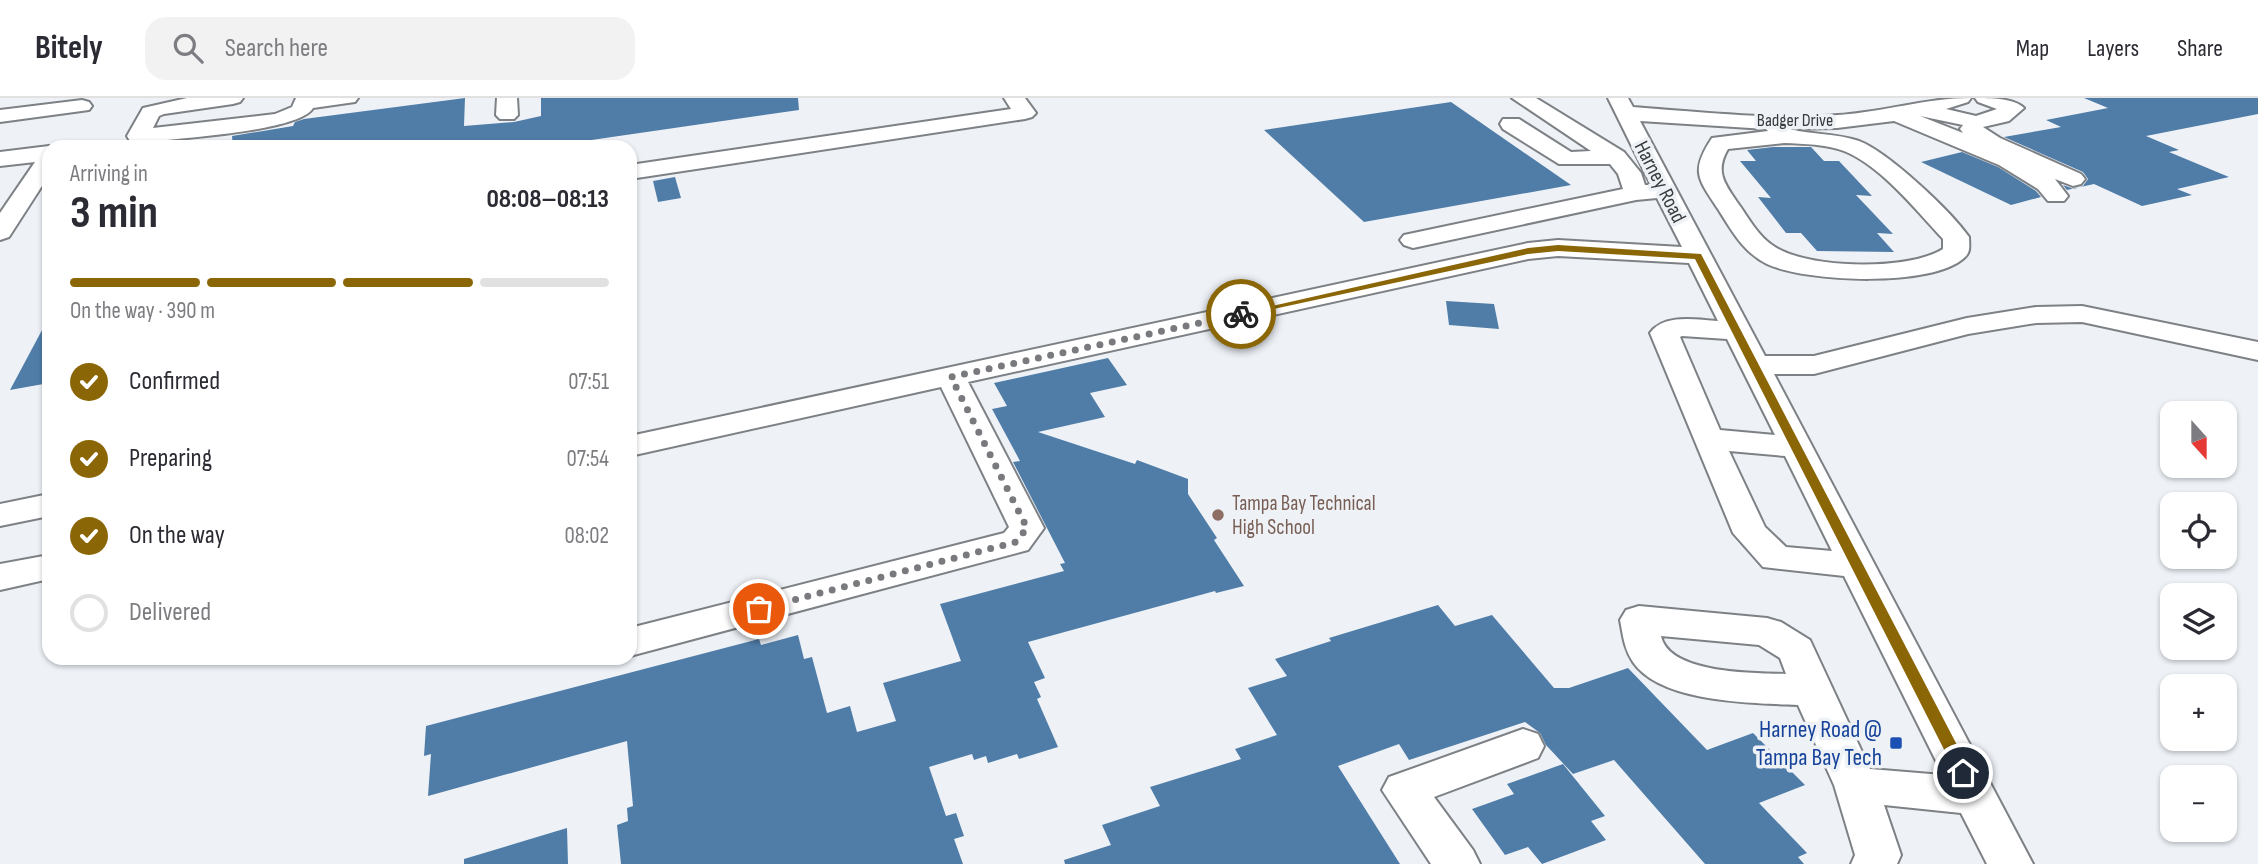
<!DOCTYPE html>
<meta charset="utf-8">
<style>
body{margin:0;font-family:"Sofia Sans Condensed",sans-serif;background:#f2f2f3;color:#2b2b33;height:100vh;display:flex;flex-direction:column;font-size:26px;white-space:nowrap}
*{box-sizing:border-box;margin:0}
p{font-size:23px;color:#7c7c81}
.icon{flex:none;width:38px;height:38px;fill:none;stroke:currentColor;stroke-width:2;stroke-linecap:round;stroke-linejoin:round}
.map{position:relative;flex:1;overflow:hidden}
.details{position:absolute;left:42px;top:42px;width:595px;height:525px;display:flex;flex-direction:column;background:#fff;border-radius:21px;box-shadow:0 2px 5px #0004}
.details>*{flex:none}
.needle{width:46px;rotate:159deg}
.fabs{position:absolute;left:2160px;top:303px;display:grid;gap:14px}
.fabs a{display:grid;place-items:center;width:77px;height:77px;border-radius:14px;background:#fff;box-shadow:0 2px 5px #0004;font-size:35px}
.pin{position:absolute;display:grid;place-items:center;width:60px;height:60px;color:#fff;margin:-30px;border:4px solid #fff;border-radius:50%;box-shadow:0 2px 7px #0007}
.courier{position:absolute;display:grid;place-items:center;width:70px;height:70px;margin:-35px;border:5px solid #8b6606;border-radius:50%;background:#fff;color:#222;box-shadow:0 2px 9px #0007}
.overview em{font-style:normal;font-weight:700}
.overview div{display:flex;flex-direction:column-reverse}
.overview{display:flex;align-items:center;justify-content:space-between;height:119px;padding:0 28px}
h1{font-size:46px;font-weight:700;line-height:52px}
.bar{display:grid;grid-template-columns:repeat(4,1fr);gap:10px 7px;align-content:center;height:84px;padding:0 28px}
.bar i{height:9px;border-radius:5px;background:#e1e1e2}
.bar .active{background:#8b6606}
.bar p{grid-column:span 4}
ol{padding:0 28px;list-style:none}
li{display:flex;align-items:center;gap:21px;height:77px}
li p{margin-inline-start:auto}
li .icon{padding:7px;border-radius:50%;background:#8b6606;color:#fff;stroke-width:4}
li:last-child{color:#7c7c81}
li i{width:38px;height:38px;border:4px solid #e1e1e2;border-radius:50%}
header{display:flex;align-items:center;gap:42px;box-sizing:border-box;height:98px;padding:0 35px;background:#fff;border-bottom:2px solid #e1e1e2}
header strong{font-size:33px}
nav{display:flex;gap:38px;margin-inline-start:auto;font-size:24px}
.search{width:490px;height:63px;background:#f2f2f3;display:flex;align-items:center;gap:18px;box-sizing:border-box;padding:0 24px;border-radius:21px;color:#7c7c81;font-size:26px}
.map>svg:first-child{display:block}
.building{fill:#507da8}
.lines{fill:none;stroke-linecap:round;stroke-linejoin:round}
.minor-casing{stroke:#7d8185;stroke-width:4}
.minor{fill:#fff;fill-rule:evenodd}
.route{fill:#8b6606}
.done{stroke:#787a7d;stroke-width:7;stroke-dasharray:0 12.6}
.education-dot{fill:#8d6e63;stroke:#eef2f7;stroke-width:2.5}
.transit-dot{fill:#1a4fb4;stroke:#eef2f7;stroke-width:2.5}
.labels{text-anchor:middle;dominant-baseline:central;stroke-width:7;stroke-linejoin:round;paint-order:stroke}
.far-street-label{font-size:18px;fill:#383a3c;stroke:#eef2f7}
.street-label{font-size:21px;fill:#383a3c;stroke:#eef2f7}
.education-label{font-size:21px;fill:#785e54;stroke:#eef2f7;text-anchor:start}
.near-transit-label{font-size:24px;fill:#164399;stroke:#eef2f7;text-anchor:end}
</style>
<header>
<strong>Bitely</strong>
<div class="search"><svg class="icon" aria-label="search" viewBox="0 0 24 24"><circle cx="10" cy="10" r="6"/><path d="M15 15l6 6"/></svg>Search here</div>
<nav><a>Map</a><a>Layers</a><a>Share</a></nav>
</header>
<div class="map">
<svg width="2258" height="766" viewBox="0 0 2258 766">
<rect width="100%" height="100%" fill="#eef2f7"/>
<!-- building -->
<g class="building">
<path d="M465,0L464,28L514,24L541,18V0H798L799,12L543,49H233L232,38L293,28L295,24L304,21Z"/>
<path d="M2084,0H2258V16L2146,38L2179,52L2169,54L2229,79L2177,91L2192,97L2142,108L2094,86L2067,92L2063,87L2074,91L2083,88L2088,81L2083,74L2004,39L2061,29L2046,22L2108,10Z"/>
<path d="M1451,4L1571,87L1364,124L1264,32Z"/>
<path d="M1773,49H1811L1824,63H1839L1872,98L1856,97L1893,136L1877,135L1894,154L1817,153L1801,135H1786L1758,99L1771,100L1740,63H1756L1747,52Z"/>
<path d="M1962,54L1998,69L2036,93L2041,99L2011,107L1921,64Z"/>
<path d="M675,79L681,100L658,104L653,83Z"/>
<path d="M1446,203L1494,206L1499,231L1449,227Z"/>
<path d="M49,219V285L10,292Z"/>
<path d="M1108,260L1127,287L1090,295L1105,319L1038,334L1135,366L1137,362L1188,381V396L1217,440L1214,442L1244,488L1216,495L1215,493L1028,544L1045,580L1034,584L1041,599L1037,601L1058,649L1019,661L1017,656L988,665L986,658L974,662L972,656L929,669L946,718L956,715L964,738L954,741L963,766H621L617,727L628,723L627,710L633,708L627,643L428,698L431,656L424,658L426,628L759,541L761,547L798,537L804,561L812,559L827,615L850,608L857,634L896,623L883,585L961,563L940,506L1064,473L1060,466L1065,465L1013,364L1020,363L992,311L1007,308L994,285Z"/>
<path d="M1438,507L1455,528L1492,517L1554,590H1569L1628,570L1707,652L1753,635L1805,687L1759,705L1807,755L1798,759L1804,766H1705L1614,662L1573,676L1546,647L1540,635L1525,624L1409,662L1399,646L1338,668L1400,766H1065L1064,762L1111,747L1102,727L1160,708L1150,689L1241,661L1235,651L1277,637L1248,590L1287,578L1275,561L1331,543L1329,540Z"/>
<path d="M1563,666L1605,718L1591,723L1606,742L1542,766L1528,749L1505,757L1472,711L1514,696L1507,686Z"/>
<path d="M567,730L568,766H464V761Z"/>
</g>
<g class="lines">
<!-- minor casing -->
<g class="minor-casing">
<g id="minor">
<path d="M187,0H243L240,4L233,6L164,16L159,18L153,30L275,16L292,9L296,0H358L355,4L313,10C300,34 169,41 138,45L130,43L127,38L143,10Z"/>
<path d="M497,0H517L518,17L514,21H500L496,17Z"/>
<path d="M1004,0H1025L1036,15L1032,19L1025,21L630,81V67L1011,11Z"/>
<path d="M1512,0H1536L1624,54L1641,75L1645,87H1651L1608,0H1628L1633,9C1701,14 1770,22 1838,17C1884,14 1926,0 1971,0L1968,4L1946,11L1976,18L1997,11L1978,4L1975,0C1990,0 2014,0 2024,10L2009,23L1983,29L2000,40L2081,76L2085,81L2081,86L2073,88L2055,81L2068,98L2064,103H2048L2038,91L1999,67L1894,23L1837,30L1790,31C1812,37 1836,35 1859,43C1888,54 1951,113 1969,139C1969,146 1971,154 1965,159C1934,190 1805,184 1767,166C1743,154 1732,133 1718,111C1698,81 1690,73 1712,40L1768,33L1766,31L1640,23L1765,258H1814L1967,220L2036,209L2082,208L2258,244V262L2082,224L2036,225L1968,236L1814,276H1774L2033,766H1987L1961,715L1884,707L1901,757L1897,766H1851L1855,757L1834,687L1798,607C1753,605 1661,605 1633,564C1624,551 1623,537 1620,522L1626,512L1639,508L1767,520L1781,524L1810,542L1870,671L1943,677L1844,478L1763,469L1733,435L1650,235C1664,215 1697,222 1718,223L1689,165L1558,158L1528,161L968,284L1044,430L1028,452L630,558V530L1004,435L1009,429L941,289L630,358V338L1528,145L1558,142L1682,149L1657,100L1636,102L1413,150L1404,147L1400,142L1404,137L1623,91L1618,76L1610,66H1559L1503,31L1500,26L1503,21H1519L1571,54L1591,53ZM1920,18L1963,27L1960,31L1963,35ZM1784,45C1804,46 1826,46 1844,53C1880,67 1917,113 1943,141V151C1908,173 1810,171 1775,149C1758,139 1749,120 1737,104C1724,85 1715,73 1728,51ZM1682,238L1727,241L1775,337L1720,332L1680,239ZM1729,353L1785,358L1832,453L1786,449L1765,429ZM1661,538L1759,547L1780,560L1786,576C1754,575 1669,576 1661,538Z"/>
<path d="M82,2L89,4L92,8L89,12L0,24V12Z"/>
<path d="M49,48L52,49H49V77L9,139L0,142V115L35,64L0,68V54Z"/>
<path d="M49,396V418L0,428V406Z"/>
<path d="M49,457V481L0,492V466Z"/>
<path d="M1523,631L1538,636L1544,648L1538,660L1434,699L1473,752L1480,766H1431L1382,692L1389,679Z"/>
</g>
</g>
<!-- minor -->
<use href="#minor" class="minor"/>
</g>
<!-- route -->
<path class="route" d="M1558,147L1701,156L1969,670L1971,675L1969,679H1958L1695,161L1558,153L1528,156L1241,218L1237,216L1528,150Z"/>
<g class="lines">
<!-- done -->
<path class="done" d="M759,511L1016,444L1027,430L951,279L1241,216"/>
</g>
<!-- markers -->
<circle class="education-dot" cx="1218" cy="417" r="7"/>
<rect class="transit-dot" x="1889" y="638" width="14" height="14" rx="3.5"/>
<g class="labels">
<!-- far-street labels -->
<g class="far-street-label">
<text x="1795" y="22">Badger Drive</text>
</g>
<!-- street labels -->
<g class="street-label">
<text transform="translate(1660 84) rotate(63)">Harney Road</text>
</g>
<!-- education labels -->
<g class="education-label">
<text x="1232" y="405">Tampa Bay Technical<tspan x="1232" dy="24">High School</tspan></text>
</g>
<!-- near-transit labels -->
<g class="near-transit-label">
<text x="1882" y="631">Harney Road @<tspan x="1882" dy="28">Tampa Bay Tech</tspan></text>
</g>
</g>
</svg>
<div class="fabs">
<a><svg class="needle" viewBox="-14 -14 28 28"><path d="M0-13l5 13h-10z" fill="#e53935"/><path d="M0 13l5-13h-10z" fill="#7c7c81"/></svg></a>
<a><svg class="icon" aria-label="locate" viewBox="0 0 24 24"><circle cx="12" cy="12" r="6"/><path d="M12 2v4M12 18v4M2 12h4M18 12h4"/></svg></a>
<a><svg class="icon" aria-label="layers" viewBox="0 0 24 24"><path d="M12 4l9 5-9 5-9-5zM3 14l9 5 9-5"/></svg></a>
<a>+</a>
<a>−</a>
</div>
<div class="pin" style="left:759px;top:511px;background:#ea580c"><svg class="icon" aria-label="bag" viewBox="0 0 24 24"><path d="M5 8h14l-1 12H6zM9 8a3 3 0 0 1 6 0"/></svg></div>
<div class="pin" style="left:1963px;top:675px;background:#1f2937"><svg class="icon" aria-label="home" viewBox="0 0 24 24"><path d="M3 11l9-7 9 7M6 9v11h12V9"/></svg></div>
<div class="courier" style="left:1241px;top:216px"><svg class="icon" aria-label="bike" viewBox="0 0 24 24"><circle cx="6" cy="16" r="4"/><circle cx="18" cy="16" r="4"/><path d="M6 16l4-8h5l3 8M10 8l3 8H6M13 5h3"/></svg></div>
<section class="details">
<div class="overview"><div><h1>3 min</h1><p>Arriving in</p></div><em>08:08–08:13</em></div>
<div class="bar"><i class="active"></i><i class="active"></i><i class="active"></i><i></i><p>On the way · 390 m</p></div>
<ol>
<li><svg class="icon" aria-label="check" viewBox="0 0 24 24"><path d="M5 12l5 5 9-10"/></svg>Confirmed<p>07:51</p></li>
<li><svg class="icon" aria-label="check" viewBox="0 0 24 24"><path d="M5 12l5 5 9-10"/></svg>Preparing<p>07:54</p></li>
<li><svg class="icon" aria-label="check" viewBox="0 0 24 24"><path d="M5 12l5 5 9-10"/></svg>On the way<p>08:02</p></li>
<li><i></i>Delivered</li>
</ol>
</section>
</div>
